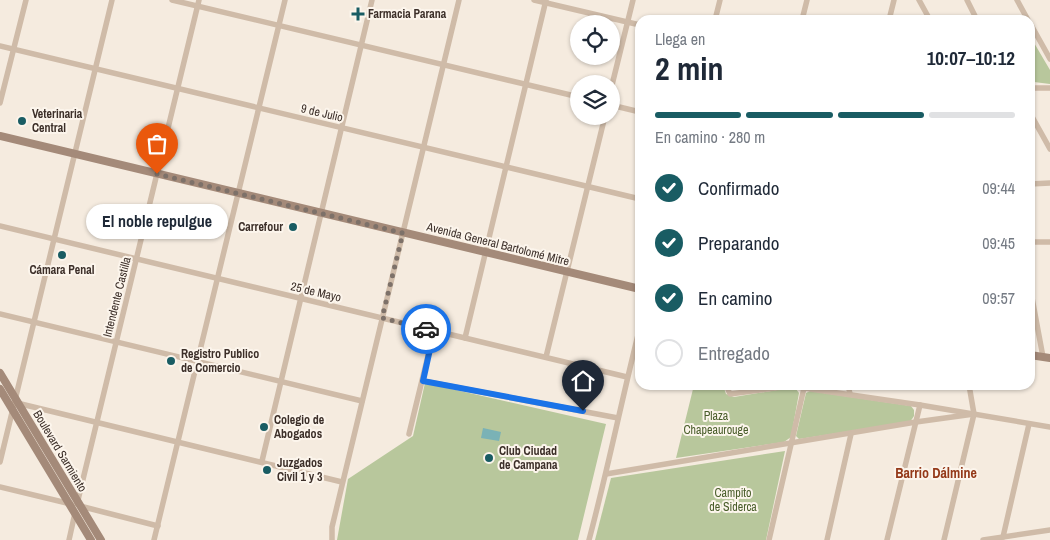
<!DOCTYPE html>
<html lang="es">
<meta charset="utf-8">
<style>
body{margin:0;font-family:"Archivo Narrow",sans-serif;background:#f2f2f3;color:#1f2937;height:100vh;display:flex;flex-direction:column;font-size:19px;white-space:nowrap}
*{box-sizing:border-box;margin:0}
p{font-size:16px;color:#747a83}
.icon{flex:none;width:28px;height:28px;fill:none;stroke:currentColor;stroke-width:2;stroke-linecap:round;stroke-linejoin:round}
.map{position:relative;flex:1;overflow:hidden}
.side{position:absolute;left:635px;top:15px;width:400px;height:375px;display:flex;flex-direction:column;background:#fff;border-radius:15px;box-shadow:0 1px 4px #0004}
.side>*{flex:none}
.fabs{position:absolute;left:570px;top:15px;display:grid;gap:10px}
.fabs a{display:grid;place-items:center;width:50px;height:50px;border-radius:50%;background:#fff;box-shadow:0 1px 4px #0004;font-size:25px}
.pin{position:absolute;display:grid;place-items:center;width:42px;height:42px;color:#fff;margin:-51px -21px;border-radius:50% 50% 50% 0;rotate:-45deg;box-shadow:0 0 5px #0007}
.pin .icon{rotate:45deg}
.courier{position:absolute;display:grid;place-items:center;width:50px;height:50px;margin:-25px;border:4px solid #1a73e8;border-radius:50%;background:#fff;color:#222;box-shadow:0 1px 6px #0007}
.bubble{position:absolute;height:35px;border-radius:18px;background:#fff;box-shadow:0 1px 4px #0004;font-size:16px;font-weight:700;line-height:35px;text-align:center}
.summary em{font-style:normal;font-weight:700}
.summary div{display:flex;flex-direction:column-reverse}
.summary{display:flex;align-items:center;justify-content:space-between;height:85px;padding:0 20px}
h1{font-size:32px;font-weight:700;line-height:38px}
.bar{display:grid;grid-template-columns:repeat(4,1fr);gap:8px 5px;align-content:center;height:60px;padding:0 20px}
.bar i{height:6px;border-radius:4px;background:#e0e1e3}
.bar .current{background:#195c63}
.bar p{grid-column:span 4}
ol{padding:0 20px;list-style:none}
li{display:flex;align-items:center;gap:15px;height:55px}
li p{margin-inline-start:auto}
li .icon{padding:5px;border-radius:50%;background:#195c63;color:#fff;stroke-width:4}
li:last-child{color:#747a83}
li i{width:28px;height:28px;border:2px solid #e0e1e3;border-radius:50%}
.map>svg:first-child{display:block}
.green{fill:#b8c79c}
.water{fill:#7ab2b6}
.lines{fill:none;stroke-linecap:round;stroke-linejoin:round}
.minor{stroke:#cfbba8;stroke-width:5.5}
.secondary{stroke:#a48a79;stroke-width:8}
.done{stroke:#7d7169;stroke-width:5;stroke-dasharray:0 9}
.route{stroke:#1a73e8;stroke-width:6}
.poi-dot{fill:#195c63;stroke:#fcf5ec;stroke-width:2}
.labels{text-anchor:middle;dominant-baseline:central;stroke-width:4;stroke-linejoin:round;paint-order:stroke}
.poi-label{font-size:12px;font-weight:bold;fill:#3c2f29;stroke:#fcf5ec;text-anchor:start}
.street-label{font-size:12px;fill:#3c2f29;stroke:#fcf5ec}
.park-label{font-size:12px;fill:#495d2a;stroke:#fcf5ec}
.neighbourhood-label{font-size:14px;font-weight:bold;fill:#943919;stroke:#fcf5ec}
</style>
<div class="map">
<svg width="1050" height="540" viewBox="0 0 1050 540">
<rect width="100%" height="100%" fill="#f5ebdf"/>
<!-- green -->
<g class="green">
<path d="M1030,36L1050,70V84L1034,82L1030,83Z"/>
<path d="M425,383L606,424L578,540H337L348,479L413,436Z"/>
<path d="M694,385H723L726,394L734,397L789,388L796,389L799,393L791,437L784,442L676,458Z"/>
<path d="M810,391L911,406L914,410V416L910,422L799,439L796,436L806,393Z"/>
<path d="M785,451L766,540H595L611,478Z"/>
</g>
<!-- water -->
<path class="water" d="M483,428L501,432L499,441L481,438Z"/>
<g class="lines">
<!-- minor -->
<g class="minor">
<path d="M172,0L579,97"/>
<path d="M534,0L640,25"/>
<path d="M919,0L930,20"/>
<path d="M967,0L977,20"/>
<path d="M1017,0L1028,20"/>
<path d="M715,20L720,0"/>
<path d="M802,20L807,0"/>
<path d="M889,20L894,0"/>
<path d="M1030,23L1050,59"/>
<path d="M0,46L640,199"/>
<path d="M1030,88H1050"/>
<path d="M611,89L633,0"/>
<path d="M0,103L26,0"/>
<path d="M611,105L640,112"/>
<path d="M1030,113L1050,149"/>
<path d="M1030,184L1050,183"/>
<path d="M0,226L627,377"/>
<path d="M1030,242H1050"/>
<path d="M1030,287L1043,357"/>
<path d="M0,314L362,401"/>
<path d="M465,338L546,0"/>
<path d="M546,357L605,116"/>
<path d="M423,381L618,418"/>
<path d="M726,385L730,394L790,386L920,405L1050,427"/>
<path d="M848,385L850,394"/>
<path d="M17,403L342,482"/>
<path d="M409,434L434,331"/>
<path d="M262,461L372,0"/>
<path d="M0,462L112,0"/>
<path d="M606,474L916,422L974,414"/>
<path d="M0,487L71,504"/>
<path d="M77,504L199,0"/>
<path d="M80,506L158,526"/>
<path d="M1003,537L1029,424"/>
<path d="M69,540L75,513"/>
<path d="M154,540L285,0"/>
<path d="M332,540V527L459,0"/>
<path d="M589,540C608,469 622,398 640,327"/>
<path d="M769,540L804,388"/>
<path d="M827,540L851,434"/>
<path d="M887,540L920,405"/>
<path d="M944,540L974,414L969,385"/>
<path d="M983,540L1050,530"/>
</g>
<!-- secondary -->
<g class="secondary">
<path d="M0,136L640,289"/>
<path d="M1030,355L1050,358"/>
<path d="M0,373L101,540"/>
<path d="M0,389L91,540"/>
</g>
</g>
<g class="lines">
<!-- done -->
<path class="done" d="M157,174L403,233L382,318L426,329"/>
<!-- route -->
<path class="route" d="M426,329L434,331L423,381L583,411"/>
</g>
<!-- markers -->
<g class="poi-dot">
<path d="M355.5 6.5h5v5h5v5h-5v5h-5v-5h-5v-5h5z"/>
<circle cx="22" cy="121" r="5"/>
<circle cx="293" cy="227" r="5"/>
<circle cx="62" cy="255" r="5"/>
<circle cx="171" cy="361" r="5"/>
<circle cx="264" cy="427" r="5"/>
<circle cx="489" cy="458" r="5"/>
<circle cx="267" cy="470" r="5"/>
</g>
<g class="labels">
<!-- poi labels -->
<g class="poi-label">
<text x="368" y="14">Farmacia Parana</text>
<text x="32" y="114">Veterinaria<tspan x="32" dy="14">Central</tspan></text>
<text x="283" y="227" text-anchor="end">Carrefour</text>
<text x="62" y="270" text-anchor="middle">Cámara Penal</text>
<text x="181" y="354">Registro Publico<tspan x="181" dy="14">de Comercio</tspan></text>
<text x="274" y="420">Colegio de<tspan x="274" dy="14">Abogados</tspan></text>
<text x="499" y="451">Club Ciudad<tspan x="499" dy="14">de Campana</tspan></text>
<text x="277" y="463">Juzgados<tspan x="277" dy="14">Civil 1 y 3</tspan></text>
</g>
<!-- street labels -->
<g class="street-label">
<text transform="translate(322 113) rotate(13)">9 de Julio</text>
<text transform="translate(498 244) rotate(14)">Avenida General Bartolomé Mitre</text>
<text transform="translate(316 292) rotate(13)">25 de Mayo</text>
<text transform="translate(117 297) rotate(-76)">Intendente Castilla</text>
<text transform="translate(60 451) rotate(59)">Boulevard Sarmiento</text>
</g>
<!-- park labels -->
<g class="park-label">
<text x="716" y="416">Plaza<tspan x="716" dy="14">Chapeaurouge</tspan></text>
<text x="733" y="493">Campito<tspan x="733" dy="14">de Siderca</tspan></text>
</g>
<!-- neighbourhood labels -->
<g class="neighbourhood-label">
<text x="936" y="473">Barrio Dálmine</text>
</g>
</g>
</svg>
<div class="fabs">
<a><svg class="icon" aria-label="locate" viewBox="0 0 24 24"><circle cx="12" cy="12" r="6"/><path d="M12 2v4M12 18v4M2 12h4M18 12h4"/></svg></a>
<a><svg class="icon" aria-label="layers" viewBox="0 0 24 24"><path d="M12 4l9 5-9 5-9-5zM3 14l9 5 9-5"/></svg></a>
</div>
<div class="pin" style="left:157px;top:174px;background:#ea580c"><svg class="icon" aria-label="bag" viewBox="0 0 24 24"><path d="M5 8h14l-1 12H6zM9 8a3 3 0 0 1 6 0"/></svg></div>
<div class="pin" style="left:583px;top:411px;background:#1f2937"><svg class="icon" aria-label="home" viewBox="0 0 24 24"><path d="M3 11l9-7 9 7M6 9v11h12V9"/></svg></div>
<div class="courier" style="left:426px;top:329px"><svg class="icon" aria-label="car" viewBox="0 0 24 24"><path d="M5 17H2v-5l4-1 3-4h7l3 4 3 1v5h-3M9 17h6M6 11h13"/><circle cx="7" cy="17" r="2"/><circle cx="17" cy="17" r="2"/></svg></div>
<div class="bubble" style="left:86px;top:204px;width:142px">El noble repulgue</div>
<section class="side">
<div class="summary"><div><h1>2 min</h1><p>Llega en</p></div><em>10:07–10:12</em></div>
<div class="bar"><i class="current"></i><i class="current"></i><i class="current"></i><i></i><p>En camino · 280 m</p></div>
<ol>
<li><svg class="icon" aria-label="check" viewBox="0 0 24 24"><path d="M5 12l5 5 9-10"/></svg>Confirmado<p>09:44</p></li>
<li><svg class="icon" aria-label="check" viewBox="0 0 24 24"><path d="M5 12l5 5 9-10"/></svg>Preparando<p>09:45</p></li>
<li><svg class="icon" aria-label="check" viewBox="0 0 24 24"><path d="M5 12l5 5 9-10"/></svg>En camino<p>09:57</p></li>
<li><i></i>Entregado</li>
</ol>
</section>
</div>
